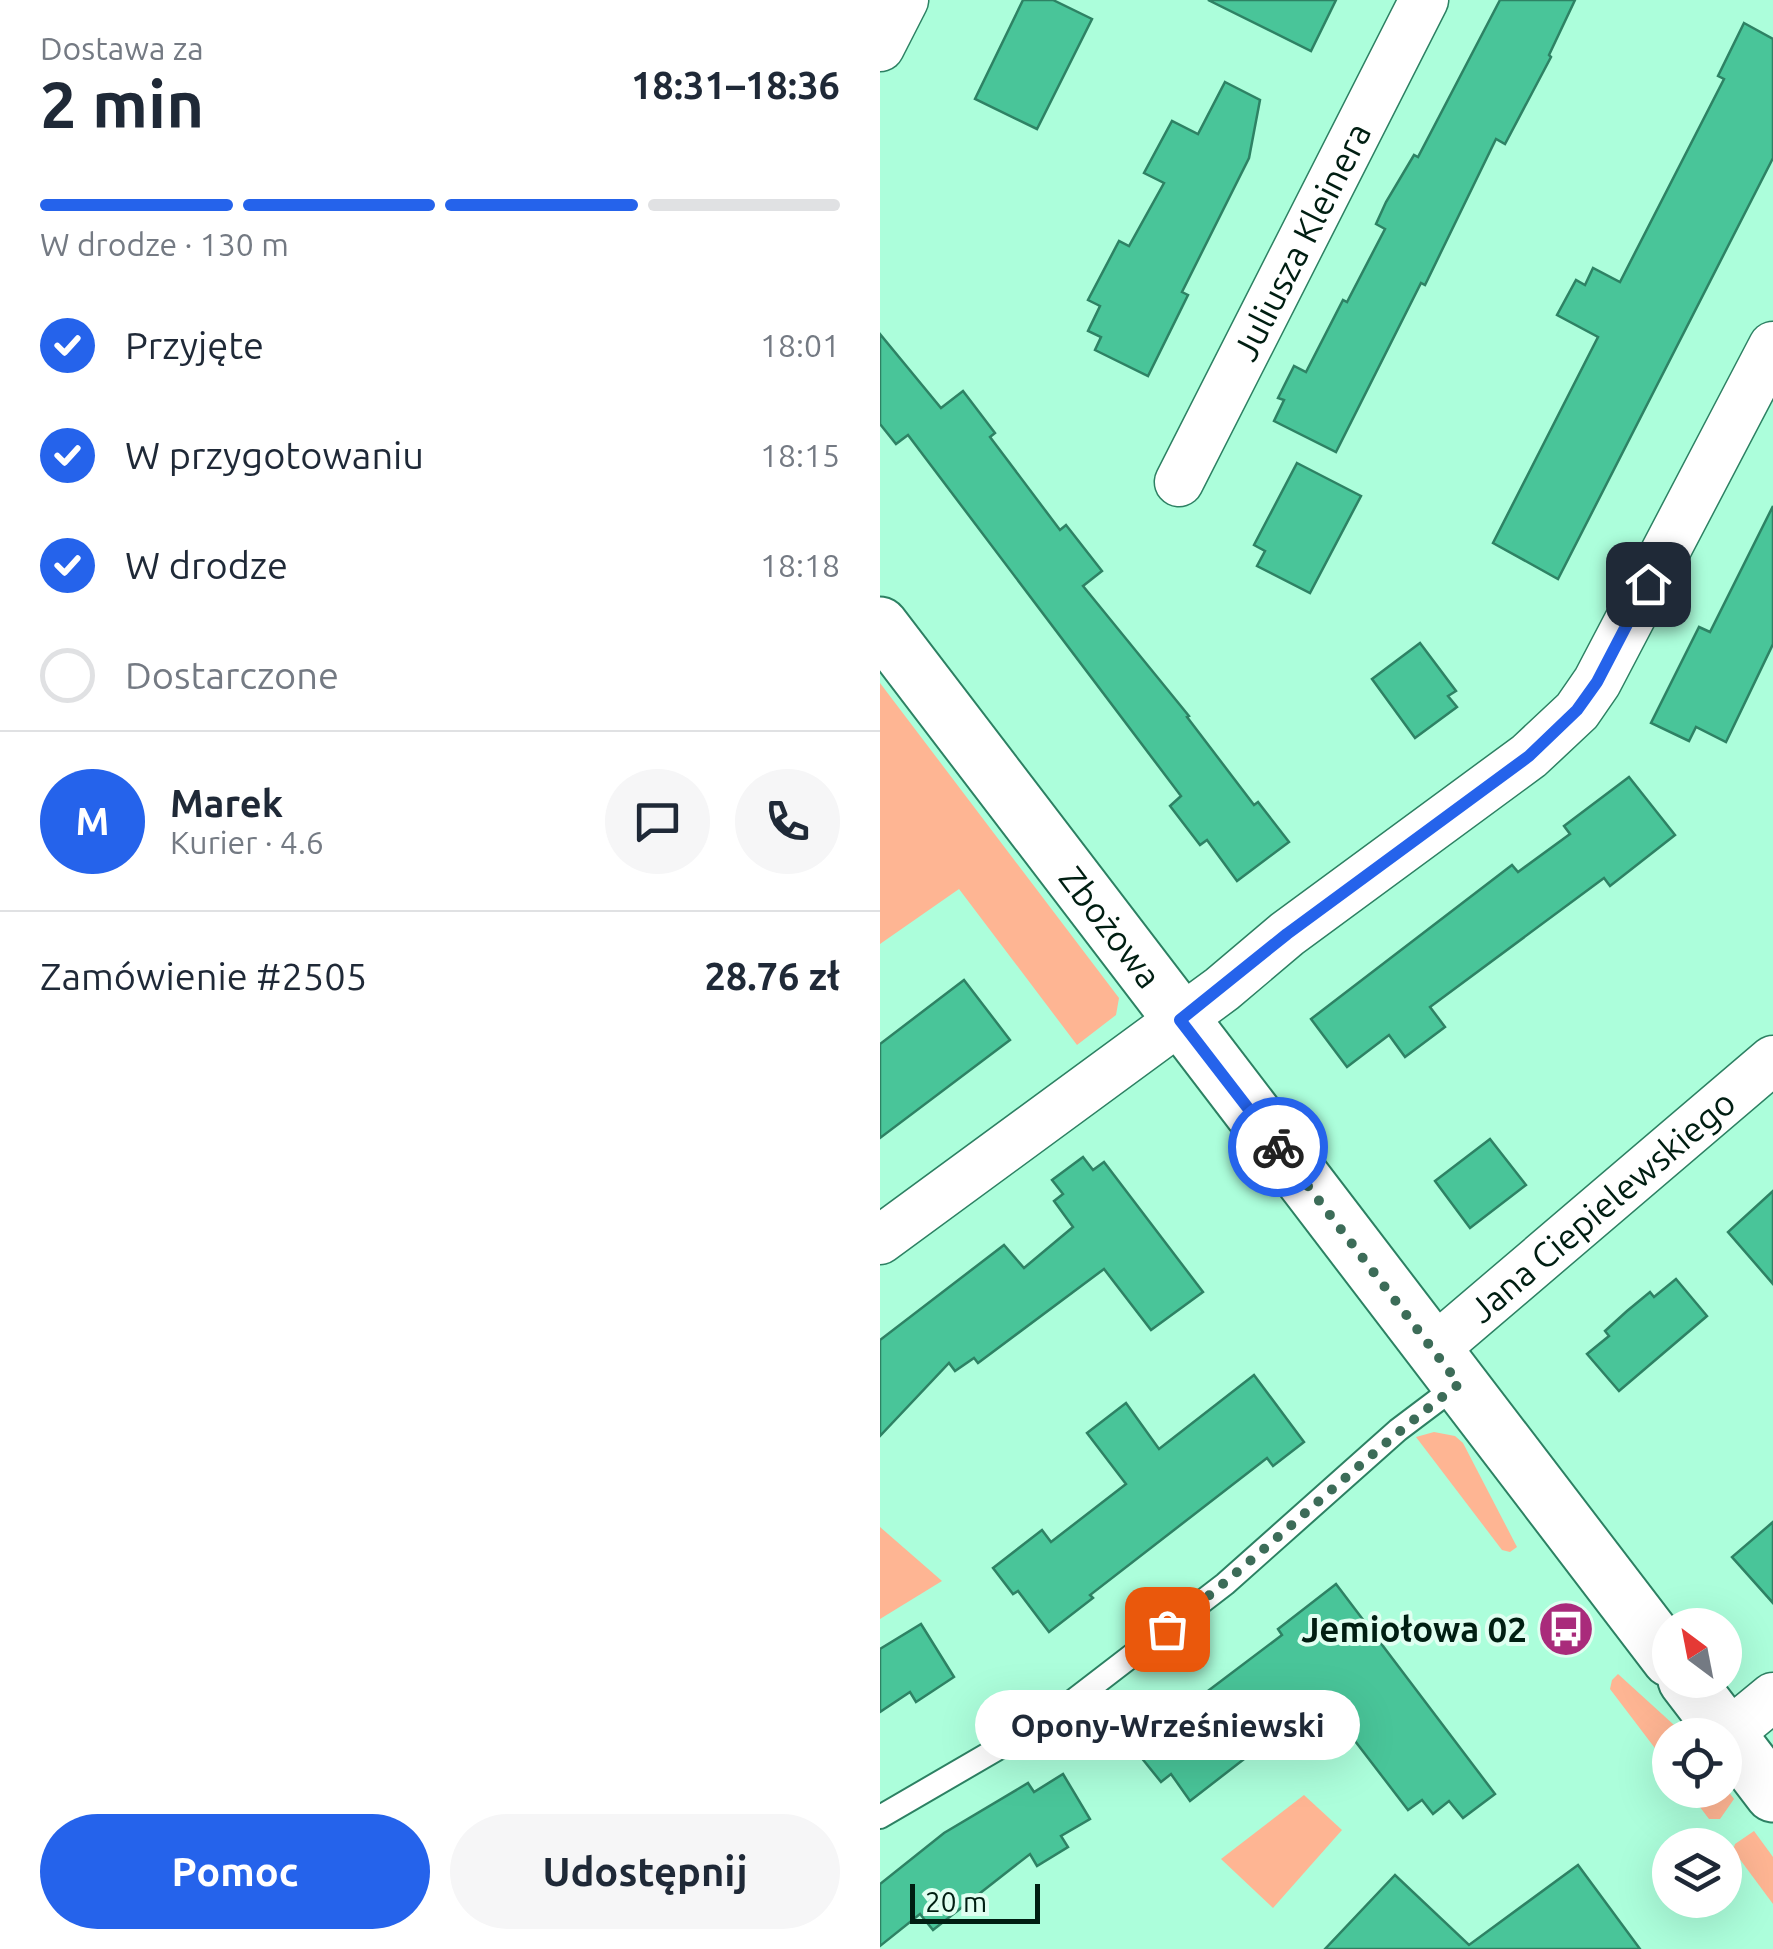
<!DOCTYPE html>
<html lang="pl">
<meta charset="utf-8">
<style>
body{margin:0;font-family:Ubuntu,sans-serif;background:#f6f6f7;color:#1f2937;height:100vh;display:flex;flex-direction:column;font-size:38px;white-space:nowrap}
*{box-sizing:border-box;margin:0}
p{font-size:32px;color:#747a83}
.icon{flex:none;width:55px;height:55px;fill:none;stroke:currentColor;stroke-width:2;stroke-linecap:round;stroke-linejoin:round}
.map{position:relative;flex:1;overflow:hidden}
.panel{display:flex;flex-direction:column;background:#fff;width:880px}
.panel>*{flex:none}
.needle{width:65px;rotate:328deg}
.fabs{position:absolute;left:772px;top:1608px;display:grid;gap:20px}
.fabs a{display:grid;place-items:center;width:90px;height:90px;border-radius:50%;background:#fff;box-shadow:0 10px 40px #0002;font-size:50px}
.scale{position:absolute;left:30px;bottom:25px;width:130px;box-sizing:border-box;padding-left:10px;border:5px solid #001e12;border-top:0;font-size:28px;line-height:35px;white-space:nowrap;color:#001e12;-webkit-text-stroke:8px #e0fff1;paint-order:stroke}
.pin{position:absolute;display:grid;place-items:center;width:85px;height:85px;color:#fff;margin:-42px;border-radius:20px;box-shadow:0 5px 15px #0006}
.courier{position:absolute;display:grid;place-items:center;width:100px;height:100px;margin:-50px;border:8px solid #2563eb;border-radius:50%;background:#fff;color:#222;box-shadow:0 2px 12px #0007}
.bubble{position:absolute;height:70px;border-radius:35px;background:#fff;box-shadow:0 10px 40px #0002;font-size:32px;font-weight:700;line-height:70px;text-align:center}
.overview em{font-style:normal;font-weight:700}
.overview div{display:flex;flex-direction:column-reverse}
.overview{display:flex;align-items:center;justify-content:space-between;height:170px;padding:0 40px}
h1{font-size:65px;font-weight:700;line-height:75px}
.bar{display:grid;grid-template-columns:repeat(4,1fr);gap:15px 10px;align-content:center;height:120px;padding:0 40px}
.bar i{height:12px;border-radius:8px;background:#e0e1e3}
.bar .selected{background:#2563eb}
.bar p{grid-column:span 4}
.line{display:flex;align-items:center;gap:25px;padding:0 40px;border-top:2px solid #e0e1e3}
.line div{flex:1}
.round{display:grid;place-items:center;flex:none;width:105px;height:105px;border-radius:52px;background:#f6f6f7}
ol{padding:0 40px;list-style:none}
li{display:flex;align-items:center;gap:30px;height:110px}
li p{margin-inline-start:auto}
li .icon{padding:10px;border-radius:50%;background:#2563eb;color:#fff;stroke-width:4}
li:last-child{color:#747a83}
li i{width:55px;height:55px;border:5px solid #e0e1e3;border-radius:50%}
.primary-button{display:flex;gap:20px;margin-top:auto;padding:20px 40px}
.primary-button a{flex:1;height:115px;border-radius:60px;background:#2563eb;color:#fff;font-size:40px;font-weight:700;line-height:115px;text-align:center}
.primary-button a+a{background:#f6f6f7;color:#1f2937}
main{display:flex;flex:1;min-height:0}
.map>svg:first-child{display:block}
.green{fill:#feb593}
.building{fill:#49c599;stroke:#2e8264;stroke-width:2.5}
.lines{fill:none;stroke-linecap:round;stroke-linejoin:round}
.service-casing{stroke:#2d8163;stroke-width:26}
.minor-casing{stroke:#2d8163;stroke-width:51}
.tertiary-casing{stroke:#2d8163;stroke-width:59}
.service{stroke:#fff;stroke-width:22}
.minor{stroke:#fff;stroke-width:48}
.tertiary{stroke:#fff;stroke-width:55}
.done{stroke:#3c6c58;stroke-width:10;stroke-dasharray:0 18}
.route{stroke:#2563eb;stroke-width:12}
.labels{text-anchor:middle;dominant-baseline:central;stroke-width:8;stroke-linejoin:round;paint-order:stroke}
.street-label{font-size:35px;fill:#001e12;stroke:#e0fff1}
.poi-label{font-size:35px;font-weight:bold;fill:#001e12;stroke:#e0fff1;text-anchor:end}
</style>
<main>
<section class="panel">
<div class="overview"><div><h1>2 min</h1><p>Dostawa za</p></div><em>18:31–18:36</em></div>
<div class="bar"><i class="selected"></i><i class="selected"></i><i class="selected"></i><i></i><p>W drodze · 130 m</p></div>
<ol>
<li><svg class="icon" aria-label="check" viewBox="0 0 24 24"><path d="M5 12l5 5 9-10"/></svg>Przyjęte<p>18:01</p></li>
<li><svg class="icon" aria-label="check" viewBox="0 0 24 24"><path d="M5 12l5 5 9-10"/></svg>W przygotowaniu<p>18:15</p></li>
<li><svg class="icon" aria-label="check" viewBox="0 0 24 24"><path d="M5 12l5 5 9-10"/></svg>W drodze<p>18:18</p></li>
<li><i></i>Dostarczone</li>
</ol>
<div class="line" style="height:180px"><b class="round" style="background:#2563eb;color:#fff">M</b><div><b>Marek</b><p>Kurier · 4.6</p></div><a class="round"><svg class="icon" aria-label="chat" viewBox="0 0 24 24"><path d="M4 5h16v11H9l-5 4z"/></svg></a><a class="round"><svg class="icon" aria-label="phone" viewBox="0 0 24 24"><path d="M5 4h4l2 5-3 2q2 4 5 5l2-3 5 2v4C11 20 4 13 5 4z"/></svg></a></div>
<div class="line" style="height:130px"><div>Zamówienie #2505</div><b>28.76 zł</b></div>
<div class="primary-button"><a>Pomoc</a><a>Udostępnij</a></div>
</section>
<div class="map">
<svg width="893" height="1949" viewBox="0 0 893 1949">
<rect width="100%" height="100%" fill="#acfedb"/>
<!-- green -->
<g class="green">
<path d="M0,683L239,998L236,1015L197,1045L79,889L0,944Z"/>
<path d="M554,1432L575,1436L583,1443L637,1547L630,1552L622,1550L536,1437Z"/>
<path d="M0,1527L62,1581L0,1619Z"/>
<path d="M738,1674L805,1735H790V1768L730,1689L732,1680Z"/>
<path d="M845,1787L854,1799L840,1819H829L807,1790H845Z"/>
<path d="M424,1795L462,1830L393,1908L341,1859Z"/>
<path d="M874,1831L893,1857V1904L853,1850L855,1844Z"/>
</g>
<!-- building -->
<g class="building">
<path d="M143,0H173L212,19L157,129L95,99Z"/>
<path d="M328,0H456L431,51Z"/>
<path d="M620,0H695L669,55L671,57L625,144L616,139L545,285L541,283L456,452L394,421L404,400L398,398L414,366L426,372L463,300L467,302L505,229L496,224L506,202L534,155L538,157Z"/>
<path d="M864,23L893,39V158L678,579L613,543L718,337L677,315L696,280L705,285L713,268L740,282L844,79L838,76Z"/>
<path d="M345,82L380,100L369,158L302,292L308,295L268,376L215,350L221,337L208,331L220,306L208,300L239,241L249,246L284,183L264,173L292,121L318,134Z"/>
<path d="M0,334L61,408L83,391L115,433L110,437L180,530L186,525L222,571L203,586L309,716L307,717L374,805L378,802L409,842L357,881L327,840L320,845L290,806L301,796L28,435L16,444L0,424Z"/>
<path d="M417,463L481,496L430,593L377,566L385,551L374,545Z"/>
<path d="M893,506V644L846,742L816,727L809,741L771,723L819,627L830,632Z"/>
<path d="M540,643L576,691L568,696L577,707L535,738L492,679Z"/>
<path d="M749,777L795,835L730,886L724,878L550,1007L565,1027L525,1057L509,1035L467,1067L431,1019L632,865L638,872L690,834L684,826Z"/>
<path d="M84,980L130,1040L0,1138V1044Z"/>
<path d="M610,1139L646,1185L590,1228L555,1181Z"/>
<path d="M203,1157L213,1170L224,1162L323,1292L271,1330L224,1269L98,1363L94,1358L75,1371L69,1363L0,1436V1340L124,1245L144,1268L193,1227L174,1201L183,1194L172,1180Z"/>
<path d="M893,1191V1284L848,1232Z"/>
<path d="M796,1279L827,1316L739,1391L707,1354L729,1336L725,1331L747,1311L770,1292L774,1297Z"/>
<path d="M374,1375L424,1442L393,1466L387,1458L210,1595L213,1598L169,1632L138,1591L133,1594L113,1568L162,1530L171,1542L246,1484L207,1433L246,1403L279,1449Z"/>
<path d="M893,1522V1603L852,1557Z"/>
<path d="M456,1584L615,1794L583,1818L569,1801L553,1814L542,1800L528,1810L452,1711L441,1721L431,1707L310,1801L291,1774L281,1782L256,1751L307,1713L304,1709L402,1635L398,1629Z"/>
<path d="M41,1624L74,1677L36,1702L30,1692L0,1712V1649Z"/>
<path d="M183,1774L210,1819L181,1836L188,1847L157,1866L150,1854L53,1930L40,1914L0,1946V1884L64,1833L148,1783L154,1792Z"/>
<path d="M698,1865L760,1949H445L515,1875L589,1945Z"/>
</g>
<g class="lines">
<!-- service casing -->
<g class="service-casing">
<path id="service" d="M0,1817L172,1717L345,1584L518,1430L579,1384"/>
</g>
<!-- minor casing -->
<g class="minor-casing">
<g id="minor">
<path d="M0,47L24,0"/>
<path id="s1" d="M299,482L544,0"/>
<path d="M0,1240L342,989L407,934L649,756L697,711L717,682L893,346"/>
<path id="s2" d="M553,1350L893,1060"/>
<path d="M848,1734L893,1697"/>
</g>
</g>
<!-- tertiary casing -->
<g class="tertiary-casing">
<g id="tertiary">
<path id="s3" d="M0,625L790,1659"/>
<path d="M806,1680L893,1794"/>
</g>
</g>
<!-- service -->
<use href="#service" class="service"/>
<!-- minor -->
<use href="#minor" class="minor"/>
<!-- tertiary -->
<use href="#tertiary" class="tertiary"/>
</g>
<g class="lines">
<!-- done -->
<path class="done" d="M287,1629C388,1551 478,1461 579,1384L398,1147"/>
<!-- route -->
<path class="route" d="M398,1147L300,1020L407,934L649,756L697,710L717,682L768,584"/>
</g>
<!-- icons -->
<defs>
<g id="bus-disc" transform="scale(2.875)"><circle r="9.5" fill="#a92b7b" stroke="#e0fff1"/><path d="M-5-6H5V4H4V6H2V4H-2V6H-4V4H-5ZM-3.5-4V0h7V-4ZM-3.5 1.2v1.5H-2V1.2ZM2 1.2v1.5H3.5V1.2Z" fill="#fff"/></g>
</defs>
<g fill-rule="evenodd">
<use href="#bus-disc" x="686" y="1629"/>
</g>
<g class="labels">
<!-- street labels -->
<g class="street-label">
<text stroke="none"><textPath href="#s1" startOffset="270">Juliusza Kleinera</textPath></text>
<text stroke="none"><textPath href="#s3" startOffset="380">Zbożowa</textPath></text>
<text stroke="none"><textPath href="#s2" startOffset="222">Jana Ciepielewskiego</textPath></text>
</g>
<!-- poi labels -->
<g class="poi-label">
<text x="647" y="1629">Jemiołowa 02</text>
</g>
</g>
</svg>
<div class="fabs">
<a><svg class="needle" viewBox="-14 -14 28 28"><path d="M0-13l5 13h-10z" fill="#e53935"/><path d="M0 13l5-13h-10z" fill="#747a83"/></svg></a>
<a><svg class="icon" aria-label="locate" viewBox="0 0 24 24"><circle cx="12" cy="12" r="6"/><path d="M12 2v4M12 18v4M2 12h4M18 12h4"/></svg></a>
<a><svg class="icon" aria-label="layers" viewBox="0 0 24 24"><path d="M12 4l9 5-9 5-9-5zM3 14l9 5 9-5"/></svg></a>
</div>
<div class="scale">20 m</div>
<div class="pin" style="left:287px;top:1629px;background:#ea580c"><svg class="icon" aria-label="bag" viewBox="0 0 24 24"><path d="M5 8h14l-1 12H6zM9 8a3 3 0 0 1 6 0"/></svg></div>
<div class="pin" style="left:768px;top:584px;background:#1f2937"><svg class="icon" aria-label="home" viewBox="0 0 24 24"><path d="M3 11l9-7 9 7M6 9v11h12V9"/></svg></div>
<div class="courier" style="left:398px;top:1147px"><svg class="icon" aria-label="bike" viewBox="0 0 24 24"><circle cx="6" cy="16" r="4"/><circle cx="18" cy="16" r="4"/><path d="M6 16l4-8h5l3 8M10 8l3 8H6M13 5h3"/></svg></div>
<div class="bubble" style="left:95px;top:1690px;width:385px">Opony-Wrześniewski</div>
</div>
</main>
